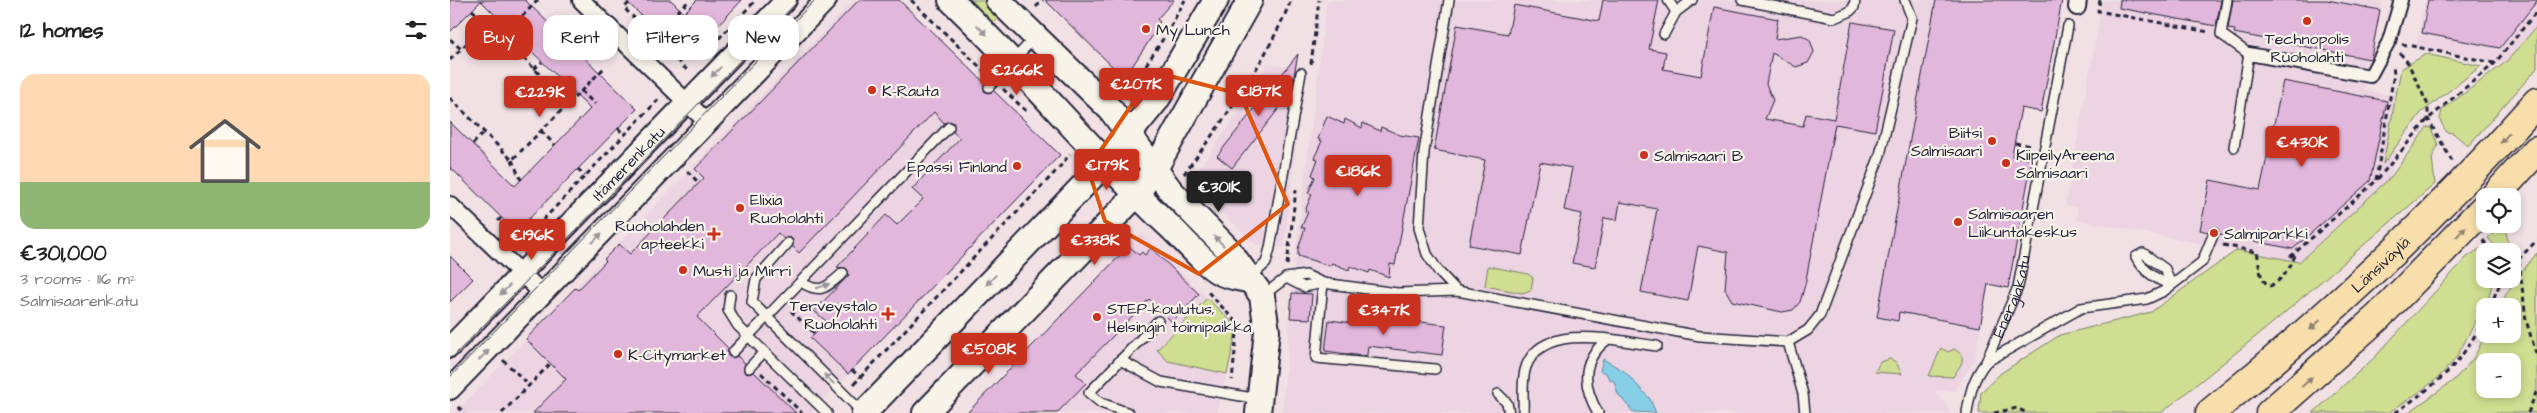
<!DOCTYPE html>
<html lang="en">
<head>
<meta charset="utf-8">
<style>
	:root { --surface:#fff; --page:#f2f2f2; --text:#222; --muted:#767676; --line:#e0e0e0; --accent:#c8321e }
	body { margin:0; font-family:"Architects Daughter",sans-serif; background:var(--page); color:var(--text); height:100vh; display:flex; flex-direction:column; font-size:19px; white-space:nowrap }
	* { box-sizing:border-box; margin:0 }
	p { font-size:16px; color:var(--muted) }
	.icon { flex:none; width:28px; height:28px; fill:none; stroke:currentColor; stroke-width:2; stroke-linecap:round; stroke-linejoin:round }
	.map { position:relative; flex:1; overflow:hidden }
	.side { display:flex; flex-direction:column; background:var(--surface); width:450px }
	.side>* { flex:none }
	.guide { position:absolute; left:15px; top:15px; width:475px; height:45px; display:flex; gap:10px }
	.fabs { position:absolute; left:2026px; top:188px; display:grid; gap:10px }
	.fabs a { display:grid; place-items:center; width:45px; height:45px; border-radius:10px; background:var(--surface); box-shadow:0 2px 8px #0003; font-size:25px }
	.price { position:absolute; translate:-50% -42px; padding:0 11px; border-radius:5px; background:var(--accent); color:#fff; font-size:16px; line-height:32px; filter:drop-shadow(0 1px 2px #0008) }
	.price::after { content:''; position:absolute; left:50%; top:30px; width:15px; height:11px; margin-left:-8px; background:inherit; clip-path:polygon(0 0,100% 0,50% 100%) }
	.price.selected { background:#222; color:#fff }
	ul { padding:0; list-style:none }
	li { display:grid; align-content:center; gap:10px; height:265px; padding:0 20px }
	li+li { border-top:1px solid var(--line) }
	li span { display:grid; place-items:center; height:155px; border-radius:15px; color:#555 }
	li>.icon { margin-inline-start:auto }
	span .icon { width:90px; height:90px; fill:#fffc; stroke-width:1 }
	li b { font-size:21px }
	h2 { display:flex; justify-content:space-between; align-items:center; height:60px; padding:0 20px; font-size:21px }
	.chip { padding:0 18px; border-radius:15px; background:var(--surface); box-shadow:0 2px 8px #0003; font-size:18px; line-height:45px }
	.chip.selected { background:var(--accent); color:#fff }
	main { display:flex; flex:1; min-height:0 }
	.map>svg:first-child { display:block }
	.built { fill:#ecd4e2 }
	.green { fill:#cfde91; stroke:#788066; fill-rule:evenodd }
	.water { fill:#86cfe7; stroke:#5e8aa2 }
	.building { fill:#e2b7dc; stroke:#22223b }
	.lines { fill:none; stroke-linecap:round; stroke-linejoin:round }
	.service-casing { stroke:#22223b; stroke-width:12 }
	.pedestrian-casing { stroke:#22223b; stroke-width:16 }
	.minor-casing { stroke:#22223b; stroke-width:20 }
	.tertiary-casing { stroke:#22223b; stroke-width:24 }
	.secondary-casing { stroke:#22223b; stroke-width:28 }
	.motorway-casing { stroke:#22223b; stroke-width:31 }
	.path { stroke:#22223b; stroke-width:3; stroke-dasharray:5 4; stroke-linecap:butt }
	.service { stroke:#f7f3e8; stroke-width:9 }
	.pedestrian { stroke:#f7f3e8; stroke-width:12 }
	.minor { stroke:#f7f3e8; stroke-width:16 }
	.tertiary { stroke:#f7f3e8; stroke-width:20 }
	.secondary { stroke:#f7f3e8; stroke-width:24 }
	.motorway { stroke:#f8deab; stroke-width:28 }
	.tram { stroke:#22223b; stroke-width:1 }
	.oneway { fill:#97959a }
	.oneway2 { fill:#8d8073 }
	.marked { fill:none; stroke:#de560e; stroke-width:4; stroke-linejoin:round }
	.poi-dot { fill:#c8321e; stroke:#f7f3e8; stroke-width:2 }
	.labels { text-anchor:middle; stroke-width:4.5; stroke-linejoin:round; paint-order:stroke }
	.poi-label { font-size:16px; fill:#22223b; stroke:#f7f3e8; text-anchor:start }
	.street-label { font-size:16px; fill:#22223b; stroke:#f7f3e8 }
</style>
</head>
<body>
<main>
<section class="side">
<h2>12 homes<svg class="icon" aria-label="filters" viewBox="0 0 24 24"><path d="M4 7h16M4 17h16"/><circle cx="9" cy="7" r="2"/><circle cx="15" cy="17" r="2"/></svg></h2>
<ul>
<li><span style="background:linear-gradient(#ffd9b3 70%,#8fb573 0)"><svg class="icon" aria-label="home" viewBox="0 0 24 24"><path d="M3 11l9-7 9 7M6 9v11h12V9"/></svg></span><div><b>€301,000</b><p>3 rooms · 116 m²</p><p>Salmisaarenkatu</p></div></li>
</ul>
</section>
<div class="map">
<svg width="2087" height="413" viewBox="0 0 2087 413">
	<rect width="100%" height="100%" fill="#f1e1e4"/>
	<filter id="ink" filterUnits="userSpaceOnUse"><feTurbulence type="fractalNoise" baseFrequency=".02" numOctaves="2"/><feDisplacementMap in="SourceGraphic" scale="10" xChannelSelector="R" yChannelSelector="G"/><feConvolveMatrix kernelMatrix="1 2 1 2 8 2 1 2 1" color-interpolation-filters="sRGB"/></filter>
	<g filter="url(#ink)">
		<g class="built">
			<polygon points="404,0 449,0 610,155 361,413 5,413"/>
			<polygon points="877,0 1593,0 1524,360 1505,391 1484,391 1497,406 1499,413 832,413 845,259"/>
			<polygon points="1653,0 1915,0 1932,3 1915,90 1956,98 1941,177 1849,262 1627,220 1628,208 1615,205"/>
			<polygon points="1975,0 2087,0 2087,25 2053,64 1966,48"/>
			<polygon points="817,64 855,69 834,247 806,245 740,181 781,124"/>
			<polygon points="691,233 787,327 767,413 517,413"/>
		</g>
		<g class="green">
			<polygon points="516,0 532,0 548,18 542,24"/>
			<polygon points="2087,26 2087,68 2083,73 2018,146 2003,133 1996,132 1990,120 1992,110 2056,62"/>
			<polygon points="1976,54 2031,66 1971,113 1933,164 1951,69"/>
			<polygon points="1977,127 1981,128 1988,145 1982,158 1985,184 1819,326 1711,413 1529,413 1531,392 1551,373 1610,335 1701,312 1787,250 1849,262 1941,177"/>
			<path d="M 2052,224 C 2059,235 2056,241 2061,251 L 2050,251 L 2038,238 Z"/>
			<polygon points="2031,248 2035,253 2035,279 2043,279 2039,297 2006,358 1989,377 1968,393 1938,413 1863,413 1924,358 2017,257"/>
			<path d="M 2087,253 L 2087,413 L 1958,413 L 2004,380 L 2023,359 L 2036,334 L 2062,334 L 2062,306 L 2049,306 L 2065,280 ZM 2035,361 L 2062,361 L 2062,389 L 2035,389 Z"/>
			<polygon points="1038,266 1078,274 1083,278 1081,290 1072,293 1035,286"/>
			<polygon points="757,298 787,327 777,374 718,361 707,350"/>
			<path d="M 1491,348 L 1498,352 L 1504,349 C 1520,358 1509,366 1503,377 L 1479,376 Z"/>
			<polygon points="1440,359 1446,362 1452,374 1425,372 1430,362"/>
		</g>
		<polygon class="water" points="1153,359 1174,371 1200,399 1206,413 1183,412 1168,394 1164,381 1159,379 1156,373 1150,371"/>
		<g class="building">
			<polygon points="0,0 75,0 187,109 66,232 0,167 0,122 65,186 140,109 31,1 0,32"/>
			<polygon points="175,0 221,0 234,13 247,0 292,0 237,59"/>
			<polygon points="409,0 449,0 535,83 534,91 538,93 544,91 610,155 398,374 360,338 376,321 364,311 399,275 397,269 387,267 436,215 447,225 473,199 462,189 510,138 503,132 504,123 500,121 494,123 484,112 349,253 343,247 342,239 339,237 334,239 328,233 247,317 278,348 278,356 282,358 287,356 295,363 294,372 298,374 304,372 346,413 83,413 116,379 76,339 125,288 128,290 156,261 154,259 169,244 180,254 254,178 245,169"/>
			<polygon points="595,0 724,0 707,19 710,22 705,27 707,29 683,65 672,76"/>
			<polygon points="1153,0 1209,0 1199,49 1216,52 1213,69 1251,76 1264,7 1328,19 1325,39 1352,35 1360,40 1364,52 1358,63 1346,67 1322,53 1316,84 1323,100 1315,119 1353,126 1356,114 1384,119 1402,22 1444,29 1425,131 1385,124 1355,285 1350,302 1343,310 1332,312 1282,301 1275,289 1278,252 1248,246 1238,301 1191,292 1207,209 1170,202 1167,220 1154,218 1145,267 1122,263 1132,214 1114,210 1122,168 1090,162 1072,255 1019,245 1035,160 984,150 1007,25 1058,34 1064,5 1149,21"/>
			<polygon points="1486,0 1612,0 1591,112 1571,108 1566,134 1562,156 1582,160 1558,288 1538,284 1530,327 1449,312 1448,321 1427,317"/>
			<polygon points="1670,0 1771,0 1766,26 1669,8"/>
			<polygon points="1783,0 1877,0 1930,10 1921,57 1920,59 1784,33 1785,30 1778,29"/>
			<polygon points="1978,0 2087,0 2087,1 2050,48 1972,33"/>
			<polygon points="848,54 840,97 838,97 782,168 767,156"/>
			<polygon points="1833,81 1937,101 1920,181 1843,249 1770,234 1766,227 1761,228 1758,232 1750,230 1760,180 1810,190"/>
			<polygon points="877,116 894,124 895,119 912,128 913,123 930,131 931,127 950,135 969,138 945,265 940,264 939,277 920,270 919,273 900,266 899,270 882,263 880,266 848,256 848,249 855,228 851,228 858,212 855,211 862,194 858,193 865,177 862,175 868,159 864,158 872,141 868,139"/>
			<polygon points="679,246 689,255 692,252 695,255 701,248 749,294 722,322 699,299 626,374 636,383 607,413 517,413"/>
			<polygon points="0,256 23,279 0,302"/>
			<polygon points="842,293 862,294 860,319 840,318"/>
			<polygon points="904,314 996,325 992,355 918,346 917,355 912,356 875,351 879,320 903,323"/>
		</g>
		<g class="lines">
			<g class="service-casing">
				<g id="service">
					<polyline points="999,0 974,152 969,228 977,254 989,272 1007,291"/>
					<polyline points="1218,0 1226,12"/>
					<polyline points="1292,0 1384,18 1399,12 1404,7 1405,0"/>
					<polyline points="1777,0 1771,34 1799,54 1784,147"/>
					<polyline points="1214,34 1226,12 1242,0"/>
					<polyline points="539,87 585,37"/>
					<polyline points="338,243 306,279 302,302 413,413"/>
					<path d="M 1693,253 L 1715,269 L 1721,285 C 1707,280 1694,272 1686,257 Z"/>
					<polyline points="800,278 816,263 820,248 851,73"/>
					<polyline points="836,278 856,275 873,283 866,358 985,369"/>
					<path d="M 351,282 C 371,295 377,287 393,273"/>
					<polyline points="280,295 278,310 288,326 377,413"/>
					<polyline points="812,296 836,278 854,287 873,283 947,293 1007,291 1250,336 1338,342 1358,330 1370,315 1430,155 1462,18 1455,0"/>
					<polyline points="1338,342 1353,394 1355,413"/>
					<polyline points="283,352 499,127"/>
					<polyline points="670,360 711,382 808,399"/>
					<polyline points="1536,362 1631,308 1697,299 1714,291 1752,262 1764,233"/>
					<polyline points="299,368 314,352"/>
					<polyline points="1048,394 1057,403 1059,413"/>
					<polyline points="679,413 651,403 639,393 708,321"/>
					<path d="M 1073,413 C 1074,399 1071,380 1076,367 C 1093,320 1171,342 1207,346"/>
					<path d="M 1148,413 C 1132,385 1131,360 1157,340"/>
					<path id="s1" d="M 1517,413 C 1520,393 1523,378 1536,362 L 1568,287 L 1618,26"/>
				</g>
			</g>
			<g class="pedestrian-casing">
				<polyline id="pedestrian" points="1799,54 1920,76 1939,41 1951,0"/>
			</g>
			<g class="minor-casing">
				<g id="minor">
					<polyline points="131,0 257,122"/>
					<polyline points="1627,7 1628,0"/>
					<polyline points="0,205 93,294"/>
				</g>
			</g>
			<g class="tertiary-casing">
				<g id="tertiary">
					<path id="s2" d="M 0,347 L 336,0"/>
					<polyline points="0,389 376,0"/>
				</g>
			</g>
			<g class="secondary-casing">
				<g id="secondary">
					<path d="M 501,0 C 576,71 641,152 716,223 C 729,234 756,266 769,272 C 777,277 789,278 798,280"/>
					<polyline points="548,0 661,110 721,191 778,249 812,296 817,331 808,413"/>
					<polyline points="414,413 657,161 706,101 766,0"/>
					<polyline points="475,413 686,195 706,167 800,0"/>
				</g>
			</g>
			<g class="motorway-casing">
				<g id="motorway">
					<polyline points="2045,196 2087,150"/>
					<path id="s3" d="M 1760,413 C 1878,318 1987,215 2087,102"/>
					<polyline points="1820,413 1928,317 2035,207"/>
				</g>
			</g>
			<g class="path">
				<polyline points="88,0 52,37 119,103 156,66"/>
				<polyline points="461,0 536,73"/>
				<polyline points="1650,0 1648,11 1759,32"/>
				<polyline points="179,3 174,8 238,71"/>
				<polyline points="586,7 593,0"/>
				<polyline points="22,10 52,37"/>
				<polyline points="227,12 240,0"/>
				<polyline points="0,39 11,49 37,23"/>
				<polyline points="1952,44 2044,63"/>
				<polyline points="244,51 251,57"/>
				<polyline points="1950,53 1958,63 1978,105 1978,119 2002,161"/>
				<polyline points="250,58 306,0"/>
				<polyline points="0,60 11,49"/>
				<polyline points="861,64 869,0"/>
				<polyline points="84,69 92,62"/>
				<polyline points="553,89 575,110 578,110"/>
				<polyline points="131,91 145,104"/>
				<polyline points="676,95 715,36 735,0"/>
				<polyline points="0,98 62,160 119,103"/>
				<polyline points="168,128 174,135"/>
				<polyline points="91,131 105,145"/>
				<polyline points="1565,143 1582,146"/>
				<polyline points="23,144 34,132"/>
				<polyline points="62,160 71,180"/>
				<polyline points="0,169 1,168"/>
				<polyline points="128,169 135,176"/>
				<polyline points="237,171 249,183"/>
				<path d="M 734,174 C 774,119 815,64 841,0"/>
				<polyline points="1926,180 1944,74 1943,66"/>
				<polyline points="48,221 51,218"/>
				<polyline points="2033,240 2041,251"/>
				<path d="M 1773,245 L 1807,252 C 1810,264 1808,280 1820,286 C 1833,280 1842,266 1846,252"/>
				<polyline points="68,246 209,99"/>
				<polyline points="1840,257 1926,181 1978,119 2045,63 2087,11"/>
				<polyline points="2069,261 2076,320 2087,357"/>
				<polyline points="837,265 846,190"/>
				<polyline points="2062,266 2087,240"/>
				<polyline points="758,292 788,324 782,380"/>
				<polyline points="2040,306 2052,279"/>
				<polyline points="341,311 364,333"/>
				<polyline points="53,360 79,385"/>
				<polyline points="402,370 410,377"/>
				<polyline points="311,373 352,413"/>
				<polyline points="404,384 608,169 620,154"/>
				<polyline points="8,407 15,413"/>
				<polyline points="52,413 101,363"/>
				<polyline points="1544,413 1567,408 1577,413"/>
				<path d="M 1945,413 C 1989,382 2011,366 2035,316"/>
				<polyline points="2078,413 2087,390"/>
			</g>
			<use href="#service" class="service"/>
			<use href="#pedestrian" class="pedestrian"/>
			<use href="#minor" class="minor"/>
			<use href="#tertiary" class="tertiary"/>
			<use href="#secondary" class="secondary"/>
			<use href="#motorway" class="motorway"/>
			<g class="tram">
				<polyline points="0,360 349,0"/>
				<polyline points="0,377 365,0"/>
			</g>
		</g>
		<defs><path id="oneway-solid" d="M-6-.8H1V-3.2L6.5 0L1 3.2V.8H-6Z" transform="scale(1.25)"/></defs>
		<g class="oneway">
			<use href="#oneway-solid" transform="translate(532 30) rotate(44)"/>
			<use href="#oneway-solid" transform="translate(266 72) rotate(134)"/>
			<use href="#oneway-solid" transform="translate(147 238) rotate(-46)"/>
			<use href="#oneway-solid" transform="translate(769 241) rotate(-135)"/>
			<use href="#oneway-solid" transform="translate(541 280) rotate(134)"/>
			<use href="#oneway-solid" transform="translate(373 286) rotate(-19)"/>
			<use href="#oneway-solid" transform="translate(55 290) rotate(134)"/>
			<use href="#oneway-solid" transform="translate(34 355) rotate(-45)"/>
			<use href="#oneway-solid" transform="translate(379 379) rotate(-136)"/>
		</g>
		<g class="oneway2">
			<use href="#oneway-solid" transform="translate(2055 138) rotate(132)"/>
			<use href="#oneway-solid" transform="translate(2011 232) rotate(-47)"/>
			<use href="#oneway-solid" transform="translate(1865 325) rotate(138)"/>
			<use href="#oneway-solid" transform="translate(1857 382) rotate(-41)"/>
		</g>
	</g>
	<path class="marked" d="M 704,72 L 790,94 L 838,204 L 749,274 L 655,221 L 638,169 Z"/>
	<g class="poi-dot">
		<circle cx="1857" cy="21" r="5"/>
		<circle cx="696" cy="29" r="5"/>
		<circle cx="422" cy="90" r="5"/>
		<circle cx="1542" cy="141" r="5"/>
		<circle cx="1194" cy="155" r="5"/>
		<circle cx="1556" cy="163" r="5"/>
		<circle cx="567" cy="166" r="5"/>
		<circle cx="290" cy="208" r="5"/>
		<circle cx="1508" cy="222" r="5"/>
		<circle cx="1764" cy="233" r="5"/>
		<path d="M261.5 226.5h5v5h5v5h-5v5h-5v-5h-5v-5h5z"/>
		<circle cx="233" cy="270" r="5"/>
		<path d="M435.5 306.5h5v5h5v5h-5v5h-5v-5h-5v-5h5z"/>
		<circle cx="647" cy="317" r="5"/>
		<circle cx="168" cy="354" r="5"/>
	</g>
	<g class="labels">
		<g class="poi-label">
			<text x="706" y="35">My Lunch</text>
			<text x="1857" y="44" text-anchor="middle">Technopolis<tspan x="1857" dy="18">Ruoholahti</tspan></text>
			<text x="432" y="96">K-Rauta</text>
			<text x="1532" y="138" text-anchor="end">Biitsi<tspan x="1532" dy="18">Salmisaari</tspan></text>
			<text x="1566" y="160">KiipeilyAreena<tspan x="1566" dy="18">Salmisaari</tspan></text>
			<text x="1204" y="161">Salmisaari B</text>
			<text x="557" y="172" text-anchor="end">Epassi Finland</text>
			<text x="300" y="205">Elixia<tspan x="300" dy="18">Ruoholahti</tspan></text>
			<text x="1518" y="219">Salmisaaren<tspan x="1518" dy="18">Liikuntakeskus</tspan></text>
			<text x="254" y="231" text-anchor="end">Ruoholahden<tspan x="254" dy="18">apteekki</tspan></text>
			<text x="1774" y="239">Salmiparkki</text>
			<text x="243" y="276">Musti ja Mirri</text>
			<text x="427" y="311" text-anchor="end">Terveystalo<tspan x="427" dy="18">Ruoholahti</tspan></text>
			<text x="657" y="314">STEP-koulutus,<tspan x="657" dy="18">Helsingin toimipaikka</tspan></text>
			<text x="178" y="360">K-Citymarket</text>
		</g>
		<g class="street-label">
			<text dy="6" stroke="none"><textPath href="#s2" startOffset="256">Itämerenkatu</textPath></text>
			<text dy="6" stroke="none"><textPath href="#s3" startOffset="226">Länsiväylä</textPath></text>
			<text dy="6" stroke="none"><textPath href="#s1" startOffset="126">Energiakatu</textPath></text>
		</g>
	</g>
</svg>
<div class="fabs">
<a><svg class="icon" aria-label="locate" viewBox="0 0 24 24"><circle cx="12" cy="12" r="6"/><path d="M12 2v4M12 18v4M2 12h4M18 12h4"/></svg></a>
<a><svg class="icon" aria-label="layers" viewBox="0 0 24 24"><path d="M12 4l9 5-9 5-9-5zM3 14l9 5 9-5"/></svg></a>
<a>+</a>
<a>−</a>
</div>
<b class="price" style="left:567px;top:96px">€266K</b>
<b class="price" style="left:686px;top:110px">€207K</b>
<b class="price" style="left:809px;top:117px">€187K</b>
<b class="price" style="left:90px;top:118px">€229K</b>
<b class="price" style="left:1852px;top:168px">€430K</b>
<b class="price" style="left:657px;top:191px">€179K</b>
<b class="price" style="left:908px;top:197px">€186K</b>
<b class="price selected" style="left:769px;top:213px">€301K</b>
<b class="price" style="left:82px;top:261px">€196K</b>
<b class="price" style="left:645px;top:266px">€338K</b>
<b class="price" style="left:934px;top:336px">€347K</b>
<b class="price" style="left:539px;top:375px">€508K</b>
<div class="guide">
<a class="chip selected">Buy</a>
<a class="chip">Rent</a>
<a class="chip">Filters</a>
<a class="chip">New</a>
</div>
</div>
</main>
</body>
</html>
